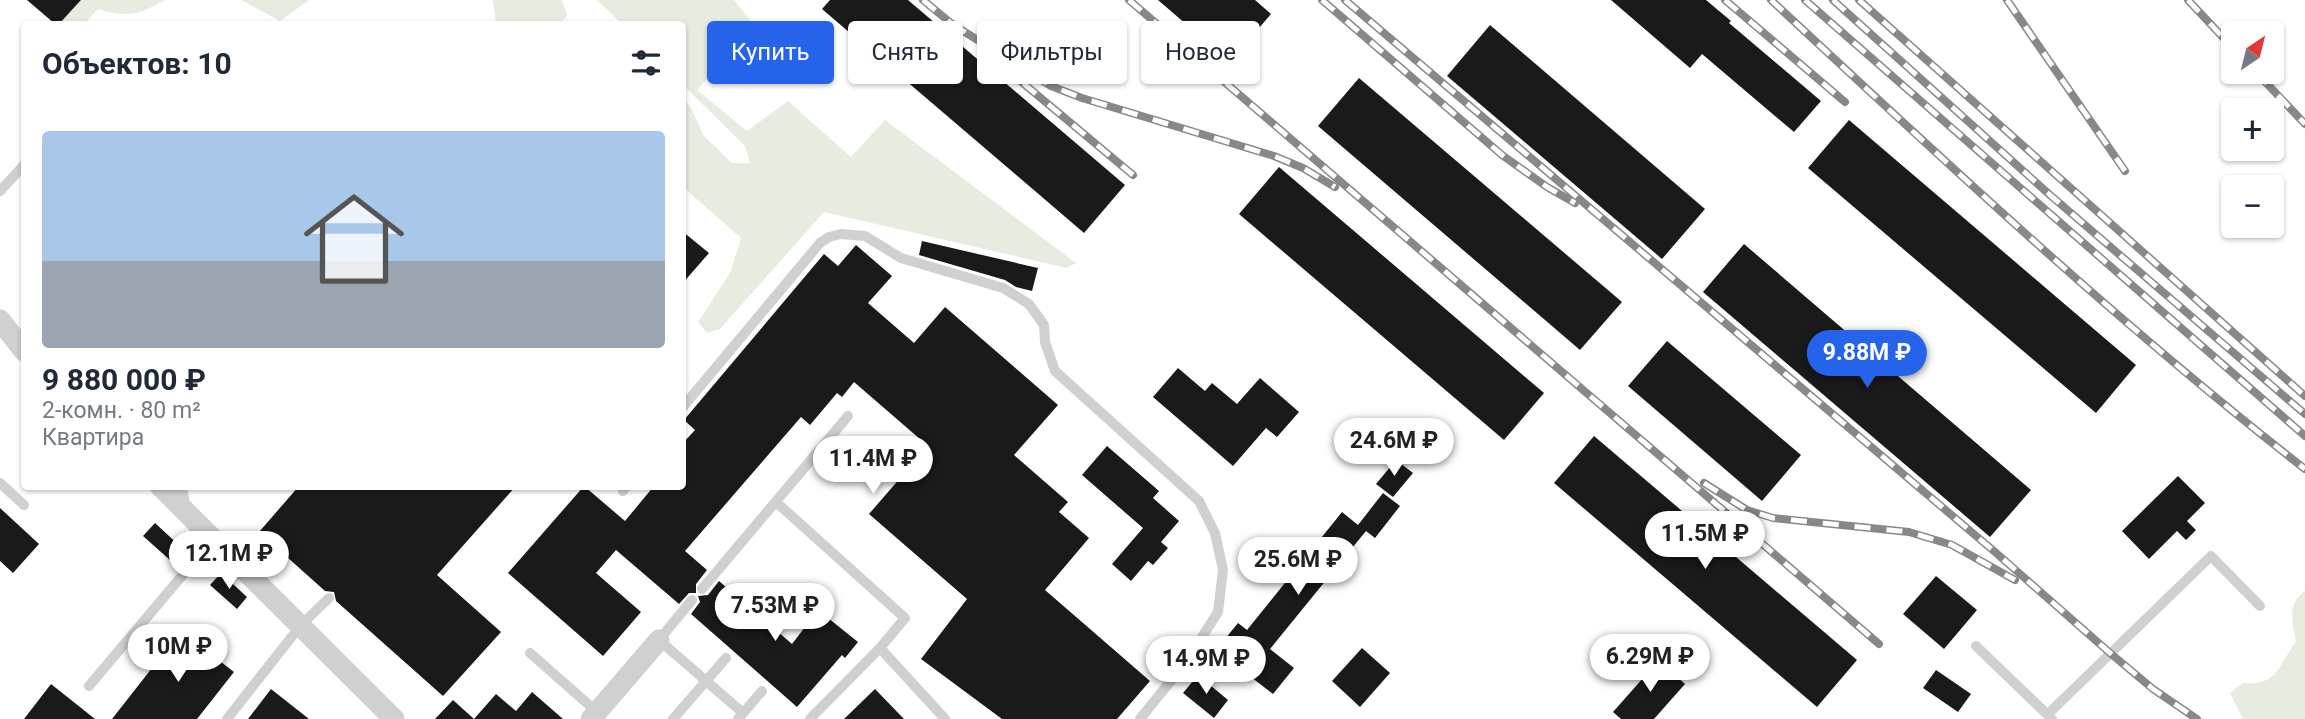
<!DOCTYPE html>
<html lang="ru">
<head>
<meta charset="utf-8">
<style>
	:root { --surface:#fff; --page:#f6f6f7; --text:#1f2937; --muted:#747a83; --accent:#2563eb }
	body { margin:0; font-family:Roboto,sans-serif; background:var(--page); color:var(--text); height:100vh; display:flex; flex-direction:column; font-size:26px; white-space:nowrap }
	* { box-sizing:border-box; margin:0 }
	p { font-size:23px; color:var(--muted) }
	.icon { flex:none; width:38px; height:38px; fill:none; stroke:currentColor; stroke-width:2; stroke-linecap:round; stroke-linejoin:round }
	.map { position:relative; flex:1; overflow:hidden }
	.sheet { position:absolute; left:21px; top:21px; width:665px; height:469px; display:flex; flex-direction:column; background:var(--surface); border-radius:7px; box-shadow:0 2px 5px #0004 }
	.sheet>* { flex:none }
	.top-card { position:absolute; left:707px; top:21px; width:665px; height:63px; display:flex; gap:14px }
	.needle { width:46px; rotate:35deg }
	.fabs { position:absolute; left:2221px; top:21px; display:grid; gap:14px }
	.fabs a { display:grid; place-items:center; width:63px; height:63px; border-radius:7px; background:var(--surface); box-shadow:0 2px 5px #0004; font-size:35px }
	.price { position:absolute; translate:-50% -60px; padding:0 16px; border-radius:24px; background:#fff; color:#222; font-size:23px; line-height:46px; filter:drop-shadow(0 2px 4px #0008) }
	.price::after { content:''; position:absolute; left:50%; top:42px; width:21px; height:16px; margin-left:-10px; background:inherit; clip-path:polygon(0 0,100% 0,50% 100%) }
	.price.current { background:var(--accent); color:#fff }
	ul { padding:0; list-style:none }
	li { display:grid; align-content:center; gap:14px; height:371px; padding:0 21px }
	li span { display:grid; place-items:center; height:217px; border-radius:7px; color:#555 }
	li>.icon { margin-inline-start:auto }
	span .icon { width:126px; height:126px; fill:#fffc; stroke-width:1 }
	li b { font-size:30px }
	h2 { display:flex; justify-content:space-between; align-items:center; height:84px; padding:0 21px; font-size:30px }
	.pill { padding:0 24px; border-radius:7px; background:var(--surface); box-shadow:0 2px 5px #0004; font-size:24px; line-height:63px }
	.pill.current { background:var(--accent); color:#fff }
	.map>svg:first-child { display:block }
	.green { fill:#e6ecdf }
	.building { fill:#1a1a1a }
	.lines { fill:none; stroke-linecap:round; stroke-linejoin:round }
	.service { stroke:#d0d0d0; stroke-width:10 }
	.minor { stroke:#d0d0d0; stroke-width:21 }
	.rail-casing { stroke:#888; stroke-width:8 }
	.rail { stroke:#fff; stroke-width:5; stroke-dasharray:16; stroke-linecap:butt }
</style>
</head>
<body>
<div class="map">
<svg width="2305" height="719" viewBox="0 0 2305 719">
	<rect width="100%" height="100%" fill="#fff"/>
	<g class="green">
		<path d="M 81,0 L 165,0 C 138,15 128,18 98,9 L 84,24 L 59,24 Z"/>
		<polygon points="241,0 309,0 280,21"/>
		<polygon points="493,0 562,0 567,15 561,24 496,24"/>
		<polygon points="597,0 734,0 750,20 748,34 697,90 747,131 788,101 851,157 885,120 1076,263 1067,268 824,212 720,329 707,333 698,322 730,273 741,238 683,187 683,99 690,106 704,136 732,163 750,163 745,146 683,85 682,24 622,24"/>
		<path d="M 2305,591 L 2305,719 L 2243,719 L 2230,693 L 2243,683 C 2277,686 2278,666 2296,642 C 2293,623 2286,604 2305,591 Z"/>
	</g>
	<g class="building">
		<polygon points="27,0 81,0 59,24 55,24"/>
		<polygon points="830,0 908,0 1125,185 1084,233 822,9"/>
		<polygon points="1158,0 1255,0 1271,14 1230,62"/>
		<polygon points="1611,0 1706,0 1731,21 1729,23 1821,101 1794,132 1702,54 1690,68"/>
		<polygon points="1490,25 1705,209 1662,259 1447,76"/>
		<polygon points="1359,78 1622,302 1580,350 1318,126"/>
		<polygon points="1849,120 2136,365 2096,413 1808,168"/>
		<polygon points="1279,167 1544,393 1504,440 1239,214"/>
		<polygon points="682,231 709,253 682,284"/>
		<polygon points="922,241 1038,268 1032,291 1016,287 1005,280 919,255"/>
		<polygon points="1744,244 2031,490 1990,537 1703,292"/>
		<polygon points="856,245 892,276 868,303 914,343 945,307 1058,405 1014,455 1068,502 1059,512 1089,538 1045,590 1150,681 1117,719 1002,719 921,659 967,599 869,514 928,446 854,382 842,397 837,393 810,425 801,417 685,551 707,570 696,584 696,593 689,593 679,604 616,550 596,573 641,612 603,656 508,573 584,486 625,521 654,486 682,486 682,444 695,430 684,420 824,254 838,266"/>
		<polygon points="1667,341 1801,455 1762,501 1628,386"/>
		<polygon points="1178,368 1205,391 1212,383 1237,404 1260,378 1299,412 1277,437 1266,428 1233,466 1153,397"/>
		<polygon points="1594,436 1857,660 1817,707 1554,483"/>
		<polygon points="1107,446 1159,491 1153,498 1179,521 1161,542 1168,548 1153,565 1148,561 1131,581 1112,564 1143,528 1082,475"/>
		<polygon points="1396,460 1413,473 1393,497 1376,484"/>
		<polygon points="2178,476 2205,503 2187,521 2196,530 2186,540 2177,531 2149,559 2122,531"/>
		<polygon points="299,486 516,486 437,575 501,632 443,696 336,601 334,592 325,591 259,532"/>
		<polygon points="1383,493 1400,506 1375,538 1366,531 1270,649 1294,668 1273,694 1216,650 1238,623 1247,630 1342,512 1358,525"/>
		<polygon points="0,508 39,544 13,573 0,561"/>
		<polygon points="155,523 182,548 171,561 143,536"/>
		<polygon points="221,573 247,597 237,609 210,585"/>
		<polygon points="1936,576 1977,610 1944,649 1903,614"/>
		<polygon points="719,581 792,644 818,610 858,642 845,658 842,655 797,707 691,614 700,602 698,596 708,595"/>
		<polygon points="181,631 234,672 197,719 112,719"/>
		<polygon points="1362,648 1390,673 1360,707 1332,681"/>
		<polygon points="1659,660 1685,684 1654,719 1621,719 1613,712"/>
		<polygon points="1936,670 1971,694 1958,712 1923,688"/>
		<polygon points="1198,675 1228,700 1214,718 1183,693"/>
		<polygon points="51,684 95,719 24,719"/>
		<polygon points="271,689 309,719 248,719"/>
		<polygon points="875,689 904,719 844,719"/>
		<polygon points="532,692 563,719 474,719 496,694 516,711"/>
		<polygon points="453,700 474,719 435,719"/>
	</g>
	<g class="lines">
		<g class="service">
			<polyline points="0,191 24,165"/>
			<polyline points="682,408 820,243 829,237 841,234 865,236 901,258 1003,288 1029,304 1044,325 1045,342 1055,371 1199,501 1215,533 1223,570 1218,612 1186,662 1140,719"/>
			<polyline points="0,483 24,505"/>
			<polyline points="182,486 185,506"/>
			<polyline points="623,491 627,486"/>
			<polyline points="776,502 905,618 880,648 810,719"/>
			<polyline points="702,589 848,416"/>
			<polyline points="692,600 659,640 743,713"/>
			<polyline points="1976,646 2052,719"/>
			<polyline points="880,648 945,719"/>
			<polyline points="530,653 597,712"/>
			<polyline points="89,686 213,539"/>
			<polyline points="2048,714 2211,556 2260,606"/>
			<polyline points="227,719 301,625 329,598"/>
			<polyline points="673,719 726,658"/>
			<polyline points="738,719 762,691"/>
		</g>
		<g class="minor">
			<polyline points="0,320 24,351"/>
			<polyline points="160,486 394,719"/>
			<polyline points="591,719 659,640"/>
		</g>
		<g class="rail-casing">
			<g id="rail">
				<polyline points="923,0 958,29"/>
				<polyline points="1129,0 1879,644"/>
				<polyline points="1322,0 1502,155 1547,187 1575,203"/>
				<polyline points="1345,0 1995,552 2110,653 2153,689 2197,719"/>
				<polyline points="1725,0 1845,102"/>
				<path d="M 1771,0 C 1944,161 2118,323 2305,469"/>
				<polyline points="1805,0 2305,436"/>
				<polyline points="1833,0 2050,195 2305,414"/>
				<polyline points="1859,0 2305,396"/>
				<polyline points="2007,0 2125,171"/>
				<polyline points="2188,0 2233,48"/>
				<polyline points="952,24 1051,86 1082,98 1274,156 1303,168 1335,187"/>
				<polyline points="999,63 1133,175"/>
				<polyline points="2256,72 2305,124"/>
				<polyline points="1704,483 1747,510 1773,518 1909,532 1952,545 2015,580"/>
			</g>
		</g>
		<use href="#rail" class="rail"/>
	</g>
</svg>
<div class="fabs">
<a><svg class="needle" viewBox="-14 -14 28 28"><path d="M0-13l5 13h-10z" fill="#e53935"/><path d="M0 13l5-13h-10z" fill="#747a83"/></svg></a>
<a>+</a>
<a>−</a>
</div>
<b class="price current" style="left:1867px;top:390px">9.88M ₽</b>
<b class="price" style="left:1394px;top:478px">24.6M ₽</b>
<b class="price" style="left:873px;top:496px">11.4M ₽</b>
<b class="price" style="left:1705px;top:571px">11.5M ₽</b>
<b class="price" style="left:229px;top:591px">12.1M ₽</b>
<b class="price" style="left:1298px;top:597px">25.6M ₽</b>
<b class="price" style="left:775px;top:643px">7.53M ₽</b>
<b class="price" style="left:178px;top:684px">10M ₽</b>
<b class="price" style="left:1650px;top:694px">6.29M ₽</b>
<b class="price" style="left:1206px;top:696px">14.9M ₽</b>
<div class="top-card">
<a class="pill current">Купить</a>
<a class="pill">Снять</a>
<a class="pill">Фильтры</a>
<a class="pill">Новое</a>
</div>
<section class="sheet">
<h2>Объектов: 10<svg class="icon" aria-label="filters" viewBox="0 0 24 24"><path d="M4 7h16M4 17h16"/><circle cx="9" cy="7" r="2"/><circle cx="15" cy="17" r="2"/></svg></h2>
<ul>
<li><span style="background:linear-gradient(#a9c7e8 60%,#9aa5b1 0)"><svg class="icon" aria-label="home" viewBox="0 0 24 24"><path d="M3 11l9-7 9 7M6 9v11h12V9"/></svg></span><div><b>9 880 000 ₽</b><p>2-комн. · 80 m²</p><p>Квартира</p></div></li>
</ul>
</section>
</div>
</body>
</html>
